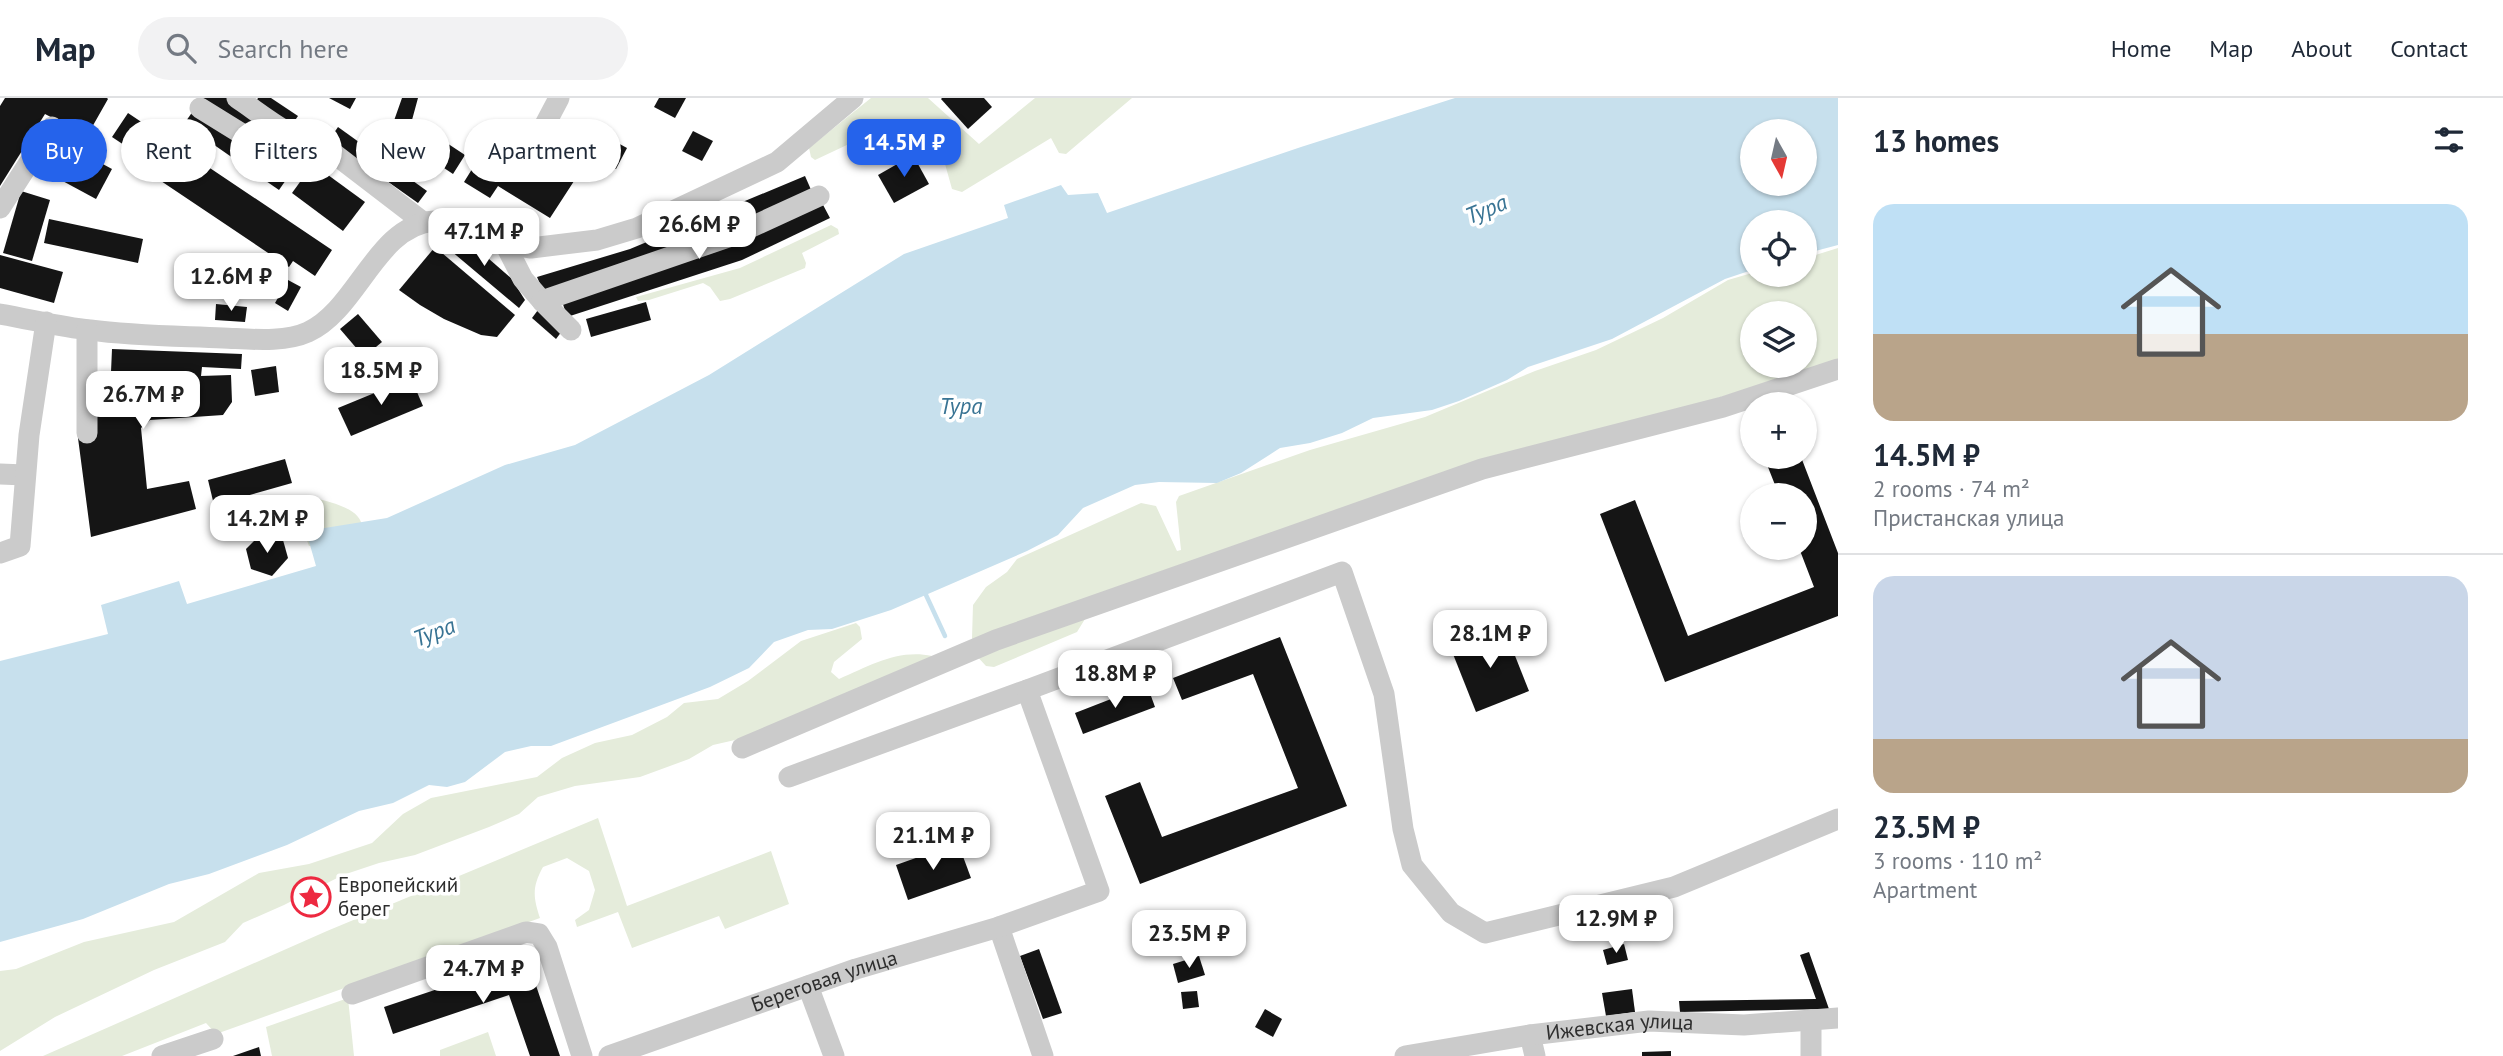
<!DOCTYPE html>
<html lang="en">
<head>
<meta charset="utf-8">
<style>
	:root { --surface:#fff; --page:#f2f2f3; --text:#1f2937; --muted:#747a83; --line:#e0e1e3; --accent:#2563eb }
	body { margin:0; font-family:"PT Sans",sans-serif; background:var(--page); color:var(--text); height:100vh; display:flex; flex-direction:column; font-size:26px; white-space:nowrap }
	* { box-sizing:border-box; margin:0 }
	p { font-size:23px; color:var(--muted) }
	.icon { flex:none; width:38px; height:38px; fill:none; stroke:currentColor; stroke-width:2; stroke-linecap:round; stroke-linejoin:round }
	.map { position:relative; flex:1; overflow:hidden }
	.drawer { display:flex; flex-direction:column; background:var(--surface); width:665px }
	.drawer>* { flex:none }
	.guide { position:absolute; left:21px; top:21px; width:665px; height:63px; display:flex; gap:14px }
	.needle { width:46px; rotate:172deg }
	.buttons { position:absolute; left:1740px; top:21px; display:grid; gap:14px }
	.buttons a { display:grid; place-items:center; width:77px; height:77px; border-radius:50%; background:var(--surface); box-shadow:0 2px 5px #0004; font-size:35px }
	.price { position:absolute; translate:-50% -60px; padding:0 16px; border-radius:14px; background:#fff; color:#222; font-size:23px; line-height:46px; filter:drop-shadow(0 2px 4px #0008) }
	.price::after { content:''; position:absolute; left:50%; top:42px; width:21px; height:16px; margin-left:-10px; background:inherit; clip-path:polygon(0 0,100% 0,50% 100%) }
	.price.selected { background:var(--accent); color:#fff }
	ul { padding:0; list-style:none }
	li { display:grid; align-content:center; gap:14px; height:371px; padding:0 35px }
	li+li { border-top:2px solid var(--line) }
	li span { display:grid; place-items:center; height:217px; border-radius:21px; color:#555 }
	li>.icon { margin-inline-start:auto }
	span .icon { width:126px; height:126px; fill:#fffc; stroke-width:1 }
	li b { font-size:30px }
	h2 { display:flex; justify-content:space-between; align-items:center; height:84px; padding:0 35px; font-size:30px }
	.pill { padding:0 24px; border-radius:32px; background:var(--surface); box-shadow:0 2px 5px #0004; font-size:24px; line-height:63px }
	.pill.selected { background:var(--accent); color:#fff }
	header { display:flex; align-items:center; gap:42px; box-sizing:border-box; height:98px; padding:0 35px; background:var(--surface); border-bottom:2px solid var(--line) }
	header strong { font-size:33px }
	nav { display:flex; gap:38px; margin-inline-start:auto; font-size:24px }
	.search { width:490px; height:63px; background:var(--page); display:flex; align-items:center; gap:18px; box-sizing:border-box; padding:0 24px; border-radius:38px; color:var(--muted); font-size:26px }
	main { display:flex; flex:1; min-height:0 }
	.map>svg:first-child { display:block }
	.green { fill:#e5ecdb; fill-rule:evenodd }
	.water { fill:#c7e0ed; fill-rule:evenodd }
	.lines { fill:none; stroke-linecap:round; stroke-linejoin:round }
	.stream { stroke:#c7e0ed; stroke-width:4.5 }
	.building { fill:#151515 }
	.minor { stroke:#cbcbcb; stroke-width:21 }
	.labels { text-anchor:middle; stroke-width:7; stroke-linejoin:round; paint-order:stroke }
	.poi-label { font-size:21px; fill:#2e2e2e; stroke:#fff; text-anchor:start }
	.street-label { font-size:21px; fill:#2e2e2e; stroke:#fff }
	.water-label { font-size:23px; font-style:italic; fill:#397494; stroke:#fff }
</style>
</head>
<body>
<header>
<strong>Map</strong>
<div class="search"><svg class="icon" aria-label="search" viewBox="0 0 24 24"><circle cx="10" cy="10" r="6"/><path d="M15 15l6 6"/></svg>Search here</div>
<nav><a>Home</a><a>Map</a><a>About</a><a>Contact</a></nav>
</header>
<main>
<div class="map">
<svg width="1838" height="958" viewBox="0 0 1838 958">
	<rect width="100%" height="100%" fill="#fff"/>
	<g class="green">
		<polygon points="871,0 928,0 979,46 1035,0 1132,0 1066,56 1059,55 1051,40 962,94 952,91 940,48 925,37 890,35 866,38 815,62 811,59 809,50"/>
		<polygon points="831,127 838,131 839,136 802,155 806,165 805,170 730,201 720,203 710,189 703,185 649,202 638,203 636,199 740,170"/>
		<path d="M 1838,150 L 1838,264 L 1607,333 L 1085,521 L 1077,534 L 994,569 L 986,568 L 974,555 L 972,540 L 973,507 L 986,489 L 1007,474 L 1017,461 L 1141,405 L 1156,408 L 1177,453 L 1181,452 L 1176,404 L 1179,398 L 1310,352 L 1425,319 L 1535,273 L 1596,252 L 1663,220 L 1728,182 L 1752,175 L 1752,177 L 1804,177 L 1806,160 ZM 1752,215 L 1804,215 L 1804,268 L 1752,268 Z"/>
		<path d="M 312,399 C 330,405 369,410 361,437 L 309,448 L 298,418 L 261,428 L 257,422 L 261,415 Z"/>
		<path d="M 856,525 L 860,529 L 862,541 L 834,564 L 831,574 L 839,581 C 870,568 897,551 932,558 L 931,563 L 757,637 L 713,647 L 689,661 L 640,679 L 575,688 L 538,699 L 519,716 L 489,729 L 415,757 L 379,765 L 343,777 L 284,807 L 243,825 L 225,844 L 154,872 L 55,919 L 0,953 L 0,873 L 16,871 L 84,844 L 174,824 L 259,775 L 309,766 L 372,745 L 403,716 L 431,700 L 537,679 L 562,660 L 595,645 L 632,637 L 667,619 L 684,605 L 718,601 L 748,583 L 801,543 Z"/>
		<path d="M 598,720 L 627,808 L 771,753 L 789,806 L 725,831 L 719,818 L 632,850 L 618,814 L 577,829 L 575,822 L 589,812 L 595,792 L 589,773 L 567,760 L 543,769 C 532,789 533,799 540,820 L 216,936 L 206,925 L 122,958 L 43,958 L 327,833 Z"/>
		<polygon points="348,900 354,958 272,958 266,929"/>
		<polygon points="488,934 496,958 440,958 440,952"/>
	</g>
	<path class="water" d="M 1455,0 L 1838,0 L 1838,147 L 1804,156 L 1804,124 L 1752,124 L 1752,172 L 1725,181 L 1612,241 L 1528,269 L 1507,282 L 1459,303 L 1432,312 L 1373,320 L 1342,335 L 1310,345 L 1280,350 L 1241,375 L 1217,385 L 1159,384 L 1135,387 L 1083,410 L 1058,437 L 1027,453 L 891,512 L 832,531 L 808,532 L 774,544 L 749,570 L 710,589 L 551,648 L 531,648 L 505,654 L 465,684 L 447,689 L 429,687 L 393,705 L 359,713 L 287,747 L 209,776 L 169,786 L 83,821 L 0,844 L 0,563 L 108,536 L 101,507 L 179,483 L 187,506 L 316,468 L 306,433 L 387,420 L 505,367 L 575,347 L 709,277 L 904,156 L 1008,120 L 1004,107 L 1061,87 L 1068,97 L 1098,95 L 1107,115 L 1301,49 ZM 1752,33 L 1804,33 L 1804,86 L 1752,86 Z"/>
	<g class="lines">
		<polyline class="stream" points="926,497 945,538"/>
	</g>
	<g class="building">
		<polygon points="5,0 107,0 108,1 87,38 45,16 0,88 0,8"/>
		<polygon points="202,0 229,0 301,47 293,60"/>
		<polygon points="258,0 271,0 298,18 291,28 255,5"/>
		<polygon points="329,0 356,0 350,11"/>
		<polygon points="402,0 418,0 412,22 465,57 453,76 390,34"/>
		<polygon points="659,0 686,0 675,20 654,9"/>
		<polygon points="942,0 984,0 992,9 968,31 941,1"/>
		<polygon points="193,13 288,79 279,92 184,26"/>
		<polygon points="128,15 332,152 315,178 293,163 289,169 155,79 160,71 112,39"/>
		<polygon points="338,29 427,93 418,105 329,42"/>
		<polygon points="497,31 576,80 550,120 498,88 490,100 464,84"/>
		<polygon points="693,33 713,43 702,63 682,53"/>
		<polygon points="605,38 627,50 616,71 594,59"/>
		<polygon points="62,44 112,71 96,101 46,74"/>
		<polygon points="913,57 929,86 894,105 878,77"/>
		<polygon points="313,66 365,104 343,133 292,95"/>
		<polygon points="805,78 812,94 638,167 544,195 537,179 630,151"/>
		<polygon points="21,93 50,102 32,163 3,155"/>
		<polygon points="822,105 830,120 742,162 567,219 562,203"/>
		<polygon points="49,121 143,141 138,165 44,145"/>
		<polygon points="443,134 481,154 511,180 525,202 519,210 438,142"/>
		<polygon points="435,149 515,217 497,239 481,237 444,221 420,207 399,192"/>
		<polygon points="0,157 63,174 54,205 0,190"/>
		<polygon points="288,182 301,189 288,213 275,205"/>
		<polygon points="646,204 651,222 591,239 586,221"/>
		<polygon points="216,206 247,209 245,224 215,222"/>
		<polygon points="538,212 562,233 556,241 532,220"/>
		<polygon points="358,216 382,244 364,259 340,231"/>
		<polygon points="112,251 242,256 241,271 202,269 201,278 231,277 232,304 223,317 150,322 141,330 147,391 189,383 196,411 91,439 78,340 91,285 103,285 103,275 111,274"/>
		<polygon points="276,268 279,294 255,298 251,272"/>
		<polygon points="411,280 423,308 351,338 338,310"/>
		<polygon points="1764,359 1801,359 1838,455 1838,518 1665,584 1600,416 1635,402 1688,538 1814,489 1799,450 1804,450 1804,397 1779,397"/>
		<polygon points="285,361 292,385 214,407 208,382"/>
		<polygon points="261,436 283,442 288,460 272,478 251,471 246,451"/>
		<polygon points="1504,530 1529,593 1476,614 1451,551"/>
		<polygon points="1280,539 1347,708 1140,786 1105,698 1140,684 1162,739 1298,690 1253,576 1182,602 1173,580"/>
		<polygon points="1147,587 1155,609 1083,636 1075,615"/>
		<polygon points="958,745 971,780 908,802 896,767"/>
		<polygon points="1624,846 1628,862 1607,867 1603,852"/>
		<polygon points="1039,851 1062,915 1043,921 1020,858"/>
		<polygon points="1809,854 1829,911 1680,914 1679,903 1816,901 1800,857"/>
		<polygon points="1199,858 1205,877 1178,885 1173,866"/>
		<polygon points="527,861 560,958 530,958 509,897 393,936 384,909"/>
		<polygon points="1632,891 1635,914 1606,918 1602,895"/>
		<polygon points="1197,893 1199,909 1183,911 1181,894"/>
		<polygon points="1265,911 1282,921 1273,939 1255,929"/>
		<polygon points="259,949 261,958 233,958"/>
		<polygon points="1671,953 1671,958 1642,958 1642,954"/>
	</g>
	<g class="lines">
		<g class="minor">
			<path d="M 237,0 C 260,15 293,44 320,45 L 423,124"/>
			<polyline points="200,10 292,67 297,65 311,45"/>
			<polyline points="539,38 559,0"/>
			<polyline points="0,110 52,29"/>
			<polyline points="505,146 523,181 542,203 734,137 819,98"/>
			<polyline points="542,203 571,232"/>
			<path d="M 0,216 C 30,221 60,229 90,232 C 134,238 179,238 223,240 C 250,241 284,245 308,234 C 358,211 376,128 434,123 L 505,146 L 531,150 L 597,142 L 637,130 L 777,64 L 853,0"/>
			<polyline points="87,335 87,232"/>
			<polyline points="0,376 25,377"/>
			<polyline points="0,455 20,448 29,337 46,224"/>
			<polyline points="742,650 996,542 1482,371 1723,309 1838,271"/>
			<polyline points="789,679 1027,592"/>
			<polyline points="999,829 1043,958"/>
			<polyline points="808,888 834,958"/>
			<polyline points="352,896 526,834 539,836 547,849 582,958"/>
			<polyline points="1530,937 1535,958"/>
			<polyline points="162,958 213,941"/>
			<path id="s1" d="M 609,958 L 856,871 L 999,829 L 1099,793 L 1027,592 L 1342,474 L 1384,596 L 1403,731 L 1412,767 L 1451,815 L 1485,835 L 1674,789 L 1838,721"/>
			<path id="s2" d="M 1405,958 L 1530,937 L 1649,923 L 1744,927 L 1838,920"/>
			<polyline points="1811,958 1811,922"/>
		</g>
	</g>
	<defs>
		<g id="sight-ring" transform="scale(2.0125)"><circle r="9.5" fill="#fff" stroke="#ed2940" stroke-width="1.5"/><path d="M0-6L1.8-2.2L6-1.7L2.9 1.2L3.7 5.4L0 3.3L-3.7 5.4L-2.9 1.2L-6-1.7L-1.8-2.2Z" fill="#ed2940"/></g>
	</defs>
	<g fill-rule="evenodd">
		<use href="#sight-ring" x="311" y="799"/>
	</g>
	<g class="labels">
		<g class="poi-label">
			<text x="338" y="794">Европейский<tspan x="338" dy="24">берег</tspan></text>
		</g>
		<g class="street-label">
			<text dy="7" stroke="none"><textPath href="#s1" startOffset="228">Береговая улица</textPath></text>
			<text dy="7" stroke="none"><textPath href="#s2" startOffset="217">Ижевская улица</textPath></text>
		</g>
		<g class="water-label">
			<text transform="translate(1486 111) rotate(-22)" y="8">Тура</text>
			<text x="961" y="316">Тура</text>
			<text transform="translate(434 534) rotate(-21)" y="8">Тура</text>
		</g>
	</g>
</svg>
<div class="buttons">
<a><svg class="needle" viewBox="-14 -14 28 28"><path d="M0-13l5 13h-10z" fill="#e53935"/><path d="M0 13l5-13h-10z" fill="#747a83"/></svg></a>
<a><svg class="icon" aria-label="locate" viewBox="0 0 24 24"><circle cx="12" cy="12" r="6"/><path d="M12 2v4M12 18v4M2 12h4M18 12h4"/></svg></a>
<a><svg class="icon" aria-label="layers" viewBox="0 0 24 24"><path d="M12 4l9 5-9 5-9-5zM3 14l9 5 9-5"/></svg></a>
<a>+</a>
<a>−</a>
</div>
<b class="price selected" style="left:904px;top:81px">14.5M ₽</b>
<b class="price" style="left:699px;top:163px">26.6M ₽</b>
<b class="price" style="left:484px;top:170px">47.1M ₽</b>
<b class="price" style="left:231px;top:215px">12.6M ₽</b>
<b class="price" style="left:381px;top:309px">18.5M ₽</b>
<b class="price" style="left:143px;top:333px">26.7M ₽</b>
<b class="price" style="left:267px;top:457px">14.2M ₽</b>
<b class="price" style="left:1490px;top:572px">28.1M ₽</b>
<b class="price" style="left:1115px;top:612px">18.8M ₽</b>
<b class="price" style="left:933px;top:774px">21.1M ₽</b>
<b class="price" style="left:1616px;top:857px">12.9M ₽</b>
<b class="price" style="left:1189px;top:872px">23.5M ₽</b>
<b class="price" style="left:483px;top:907px">24.7M ₽</b>
<div class="guide">
<a class="pill selected">Buy</a>
<a class="pill">Rent</a>
<a class="pill">Filters</a>
<a class="pill">New</a>
<a class="pill">Apartment</a>
</div>
</div>
<section class="drawer">
<h2>13 homes<svg class="icon" aria-label="filters" viewBox="0 0 24 24"><path d="M4 7h16M4 17h16"/><circle cx="9" cy="7" r="2"/><circle cx="15" cy="17" r="2"/></svg></h2>
<ul>
<li><span style="background:linear-gradient(#bfe0f5 60%,#b9a48a 0)"><svg class="icon" aria-label="home" viewBox="0 0 24 24"><path d="M3 11l9-7 9 7M6 9v11h12V9"/></svg></span><div><b>14.5M ₽</b><p>2 rooms · 74 m²</p><p>Пристанская улица</p></div></li>
<li><span style="background:linear-gradient(#c9d6e8 75%,#b9a48a 0)"><svg class="icon" aria-label="home" viewBox="0 0 24 24"><path d="M3 11l9-7 9 7M6 9v11h12V9"/></svg></span><div><b>23.5M ₽</b><p>3 rooms · 110 m²</p><p>Apartment</p></div></li>
</ul>
</section>
</main>
</body>
</html>
